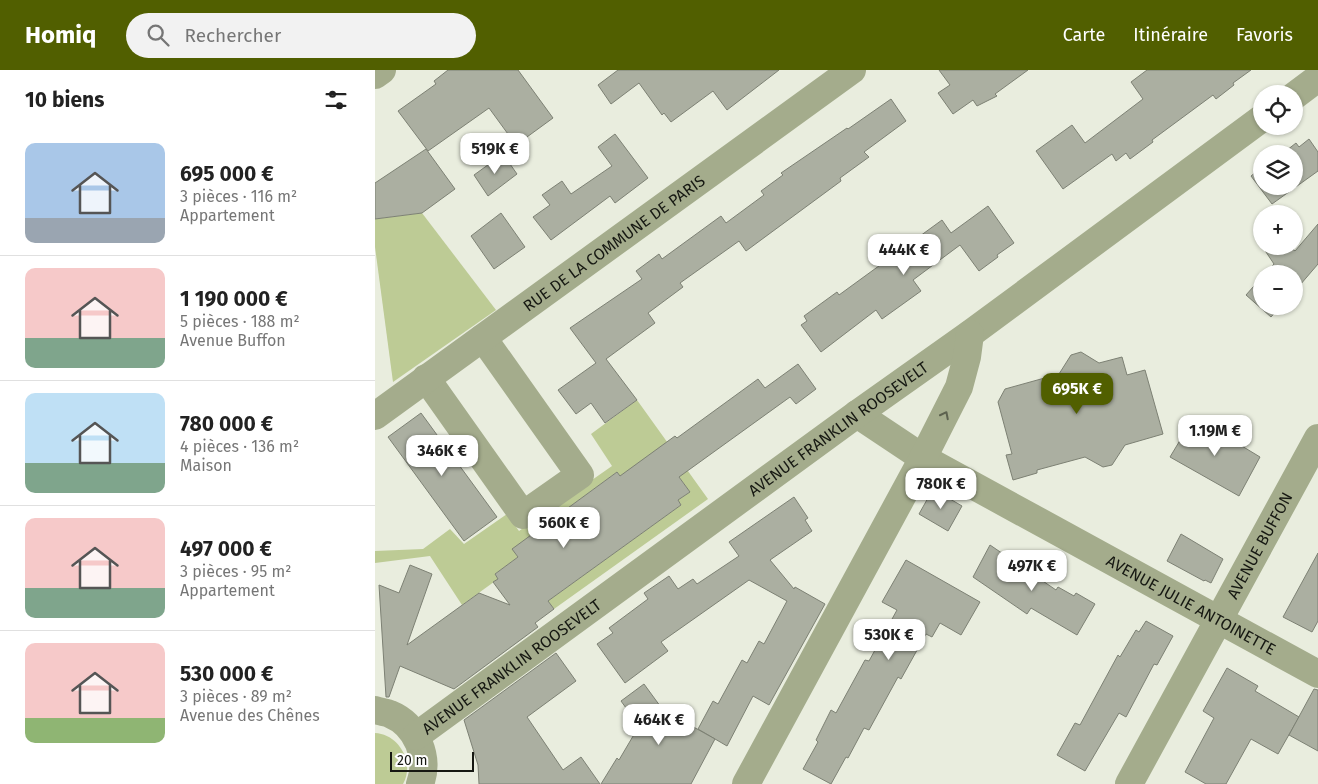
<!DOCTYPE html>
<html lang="fr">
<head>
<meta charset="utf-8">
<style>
	:root { --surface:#fff; --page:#f2f2f2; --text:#222; --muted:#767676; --line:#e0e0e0; --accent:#515f00 }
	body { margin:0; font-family:"Fira Sans",sans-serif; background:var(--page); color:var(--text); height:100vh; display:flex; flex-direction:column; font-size:19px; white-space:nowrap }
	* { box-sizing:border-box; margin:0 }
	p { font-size:16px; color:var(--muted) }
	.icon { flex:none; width:28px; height:28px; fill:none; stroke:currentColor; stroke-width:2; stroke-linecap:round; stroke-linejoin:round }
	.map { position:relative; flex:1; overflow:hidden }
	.sheet { display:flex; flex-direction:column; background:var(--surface); width:375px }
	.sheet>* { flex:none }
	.fabs { position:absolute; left:878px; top:15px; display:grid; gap:10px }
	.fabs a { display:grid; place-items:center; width:50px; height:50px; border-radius:50%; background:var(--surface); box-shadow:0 1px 4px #0004; font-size:25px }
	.scale { position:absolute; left:15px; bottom:12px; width:84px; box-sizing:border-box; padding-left:5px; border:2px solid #161812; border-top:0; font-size:14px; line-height:18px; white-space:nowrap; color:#161812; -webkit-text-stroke:4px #fff; paint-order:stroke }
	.price { position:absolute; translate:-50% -42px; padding:0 11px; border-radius:10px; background:#fff; color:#222; font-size:16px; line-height:32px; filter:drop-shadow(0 1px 2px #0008) }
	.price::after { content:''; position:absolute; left:50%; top:30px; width:15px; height:11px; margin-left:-8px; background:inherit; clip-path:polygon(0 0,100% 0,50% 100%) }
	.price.current { background:var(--accent); color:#fff }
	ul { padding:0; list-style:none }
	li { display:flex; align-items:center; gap:15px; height:125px; padding:0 25px }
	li+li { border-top:1px solid var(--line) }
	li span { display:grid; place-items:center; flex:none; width:140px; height:100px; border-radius:10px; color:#555 }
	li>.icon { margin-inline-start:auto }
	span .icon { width:60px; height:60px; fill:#fffc; stroke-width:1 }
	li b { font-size:21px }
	h2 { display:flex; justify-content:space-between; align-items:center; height:60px; padding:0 25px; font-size:21px }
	header { display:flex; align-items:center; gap:30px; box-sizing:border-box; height:70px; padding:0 25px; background:var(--accent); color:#fff }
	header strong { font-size:24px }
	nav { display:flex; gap:28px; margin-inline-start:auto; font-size:18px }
	.search { width:350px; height:45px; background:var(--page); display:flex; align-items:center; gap:12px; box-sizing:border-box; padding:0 18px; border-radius:28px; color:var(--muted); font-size:19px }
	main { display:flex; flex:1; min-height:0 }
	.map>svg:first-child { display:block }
	.green { fill:#bdcb95 }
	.building { fill:#abafa1; stroke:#7d8174 }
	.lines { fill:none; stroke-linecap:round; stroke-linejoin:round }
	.minor { stroke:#a4ac8c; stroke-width:28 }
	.oneway { stroke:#5d624f }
	.labels { text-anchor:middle; stroke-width:4; stroke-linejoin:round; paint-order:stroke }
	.street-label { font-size:16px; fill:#161812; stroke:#fff }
</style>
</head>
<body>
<header>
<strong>Homiq</strong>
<div class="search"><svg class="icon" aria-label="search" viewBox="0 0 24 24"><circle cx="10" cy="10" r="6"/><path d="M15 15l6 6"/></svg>Rechercher</div>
<nav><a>Carte</a><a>Itinéraire</a><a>Favoris</a></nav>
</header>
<main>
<section class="sheet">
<h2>10 biens<svg class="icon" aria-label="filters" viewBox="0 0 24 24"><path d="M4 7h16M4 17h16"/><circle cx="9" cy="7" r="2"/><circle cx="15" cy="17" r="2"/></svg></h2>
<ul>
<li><span style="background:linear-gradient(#a9c7e8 75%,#9aa5b1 0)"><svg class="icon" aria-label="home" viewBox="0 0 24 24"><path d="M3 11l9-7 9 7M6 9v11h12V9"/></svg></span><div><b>695 000 €</b><p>3 pièces · 116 m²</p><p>Appartement</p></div></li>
<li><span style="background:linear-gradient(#f6c9c9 70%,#7fa58c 0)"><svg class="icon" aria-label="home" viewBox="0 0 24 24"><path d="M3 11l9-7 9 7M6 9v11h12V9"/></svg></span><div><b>1 190 000 €</b><p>5 pièces · 188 m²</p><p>Avenue Buffon</p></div></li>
<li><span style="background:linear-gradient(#bfe0f5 70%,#7fa58c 0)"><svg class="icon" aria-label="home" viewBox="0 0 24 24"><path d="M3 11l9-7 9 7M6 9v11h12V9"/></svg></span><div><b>780 000 €</b><p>4 pièces · 136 m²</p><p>Maison</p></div></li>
<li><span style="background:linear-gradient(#f6c9c9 70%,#7fa58c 0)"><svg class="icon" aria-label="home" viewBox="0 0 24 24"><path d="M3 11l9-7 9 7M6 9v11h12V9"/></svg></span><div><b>497 000 €</b><p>3 pièces · 95 m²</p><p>Appartement</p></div></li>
<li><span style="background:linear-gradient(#f6c9c9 75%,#8fb573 0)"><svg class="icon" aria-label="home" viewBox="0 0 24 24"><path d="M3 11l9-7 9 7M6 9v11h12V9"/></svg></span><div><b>530 000 €</b><p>3 pièces · 89 m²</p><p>Avenue des Chênes</p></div></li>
</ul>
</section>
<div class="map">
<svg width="943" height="714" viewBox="0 0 943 714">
	<rect width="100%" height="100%" fill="#e9edde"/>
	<g class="green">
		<polygon points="47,143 121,240 18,312 0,177 0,149"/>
		<polygon points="262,330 333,429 179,539 173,531 306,435 303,430 315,422 284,379 246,408 242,402 155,466 140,483 143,487 120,504 123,509 87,535 55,486 0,493 0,481 48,479 75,459 89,474 132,444 144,461 237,396 216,364"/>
		<path d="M 0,663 C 24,664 40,693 28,714 L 0,714 Z"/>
	</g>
	<g class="building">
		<polygon points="73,0 143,0 178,48 141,75 114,38 53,81 23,41 61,14 59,11"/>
		<polygon points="243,0 404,0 352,40 338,21 296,52 289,43 287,45 264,13 236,34 223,15"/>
		<polygon points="564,0 653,0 620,24 622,26 602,36 598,30 578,44 563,23 575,15"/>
		<polygon points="772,0 876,0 858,13 859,15 841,29 838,25 777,70 778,72 755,89 751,83 741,91 737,84 688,119 661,81 697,55 710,73 768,29 756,12"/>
		<polygon points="516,29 531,51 489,82 494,87 465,108 466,111 371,181 364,171 305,213 308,217 273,243 280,253 231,289 262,330 230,353 216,333 201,344 183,320 221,293 195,258 267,209 261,201 284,184 287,189 346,146 351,153 389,125 386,121 408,105 406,103 472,58 473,59"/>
		<polygon points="240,64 273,108 240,133 235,126 176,170 158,147 175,135 167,125 187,111 196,124 237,96 223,77"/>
		<polygon points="934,69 943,82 943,101 897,134 876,106 886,98 886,116 919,116 919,84 907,84 921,73 924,77"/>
		<polygon points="51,79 80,119 47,143 0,149 0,113"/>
		<polygon points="128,84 142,104 113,126 99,105"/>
		<polygon points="613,136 639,173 622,185 623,187 604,201 585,175 538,210 546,221 507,249 501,240 446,282 426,255 432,251 429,246 462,222 464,225 567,150 576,163"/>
		<polygon points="126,143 150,177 119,199 96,166"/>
		<polygon points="943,154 943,194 919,222 919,204 890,204 899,194 887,176 914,176 920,181"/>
		<polygon points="886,208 886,236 906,236 896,247 871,225"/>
		<polygon points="706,282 724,293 747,287 752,305 770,300 788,364 750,375 737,395 728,397 710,387 662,400 662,403 638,410 631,385 637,384 623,332 630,319 684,304 696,285"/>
		<polygon points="423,294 441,319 421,334 415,327 304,407 315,422 303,430 306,435 173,531 179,539 160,553 163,557 79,619 25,596 14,627 11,627 4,515 24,523 35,495 57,504 32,575 104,523 135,535 118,512 123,509 120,504 143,487 137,479 242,402 245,406 300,366 302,368 383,309 390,318"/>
		<polygon points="46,343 122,447 89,471 13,367"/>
		<polygon points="819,347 885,387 864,426 795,387"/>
		<polygon points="558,419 587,436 573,461 544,444"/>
		<polygon points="419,427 433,448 430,450 437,461 395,490 419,519 420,517 450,534 394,635 378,626 352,676 323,659 338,631 343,634 367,590 372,593 384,571 389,574 412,531 374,510 286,572 293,581 250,613 222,574 238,563 234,558 273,529 269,523 294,506 303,519 318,509 322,514 364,486 354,472"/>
		<polygon points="806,464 848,489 836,513 830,510 829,511 792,491"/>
		<polygon points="615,475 681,520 683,517 699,526 701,523 720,534 702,565 656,538 652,544 598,507"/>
		<polygon points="943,483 943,551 937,562 908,547"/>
		<polygon points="531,490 605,532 586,565 565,553 557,567 551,564 526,609 523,607 494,660 489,658 473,688 471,687 456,714 428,699 443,672 441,670 456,640 461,643 490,590 494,591 522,540 507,532"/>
		<polygon points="771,551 798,566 782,595 779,594 751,647 744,643 710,701 682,685 700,653 705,655 743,585 745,587 761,560 764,562"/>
		<polygon points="181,583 201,611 152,647 188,700 206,687 225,714 104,714 103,695 89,650"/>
		<polygon points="852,598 883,616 880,621 924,647 903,684 876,669 851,714 831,714 810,702 839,648 828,641"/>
		<polygon points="269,614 288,640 340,669 316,714 226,714 242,688 244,690 264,656 246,631"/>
		<polygon points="939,619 943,620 943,681 914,665"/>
	</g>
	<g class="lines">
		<g class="minor">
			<polyline points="0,5 7,0"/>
			<polyline points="919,26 943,8"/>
			<polyline points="51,308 148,445 205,405 108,268"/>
			<path id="s1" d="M 482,344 L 548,388 L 943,604"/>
			<path id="s2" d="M 0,346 L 477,0"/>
			<path d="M 0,640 C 5,642 11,642 15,644 C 42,655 55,688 45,714"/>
			<path id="s3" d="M 41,666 L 482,344 L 595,264 L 886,49"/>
			<polyline points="371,714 548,388 584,317 592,287 595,264"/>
			<path id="s4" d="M 754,714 L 943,368"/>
		</g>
	</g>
	<defs><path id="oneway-chevron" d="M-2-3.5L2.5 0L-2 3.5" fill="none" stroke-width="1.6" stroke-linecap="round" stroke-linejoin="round" transform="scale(1.25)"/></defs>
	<use class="oneway" href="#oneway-chevron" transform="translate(570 345) rotate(-63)"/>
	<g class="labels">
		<g class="street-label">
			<text dy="6" stroke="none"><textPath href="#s2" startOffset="295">RUE DE LA COMMUNE DE PARIS</textPath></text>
			<text dy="6" stroke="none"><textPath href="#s3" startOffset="522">AVENUE FRANKLIN ROOSEVELT</textPath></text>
			<text dy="6" stroke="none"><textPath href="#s4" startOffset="272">AVENUE BUFFON</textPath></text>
			<text dy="6" stroke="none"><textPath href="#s1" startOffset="385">AVENUE JULIE ANTOINETTE</textPath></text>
			<text dy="6" stroke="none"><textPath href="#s3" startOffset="118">AVENUE FRANKLIN ROOSEVELT</textPath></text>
		</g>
	</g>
</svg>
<div class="fabs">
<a><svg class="icon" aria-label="locate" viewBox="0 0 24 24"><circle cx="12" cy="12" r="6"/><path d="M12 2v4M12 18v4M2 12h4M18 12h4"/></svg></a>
<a><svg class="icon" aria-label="layers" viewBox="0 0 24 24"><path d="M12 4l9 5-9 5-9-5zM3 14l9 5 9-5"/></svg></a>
<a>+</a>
<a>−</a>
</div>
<div class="scale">20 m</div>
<b class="price" style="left:120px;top:105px">519K €</b>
<b class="price" style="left:529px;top:206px">444K €</b>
<b class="price current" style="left:702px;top:345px">695K €</b>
<b class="price" style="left:840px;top:387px">1.19M €</b>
<b class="price" style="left:67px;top:407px">346K €</b>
<b class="price" style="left:566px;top:440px">780K €</b>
<b class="price" style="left:189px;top:479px">560K €</b>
<b class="price" style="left:657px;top:522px">497K €</b>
<b class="price" style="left:514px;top:591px">530K €</b>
<b class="price" style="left:284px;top:676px">464K €</b>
</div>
</main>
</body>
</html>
